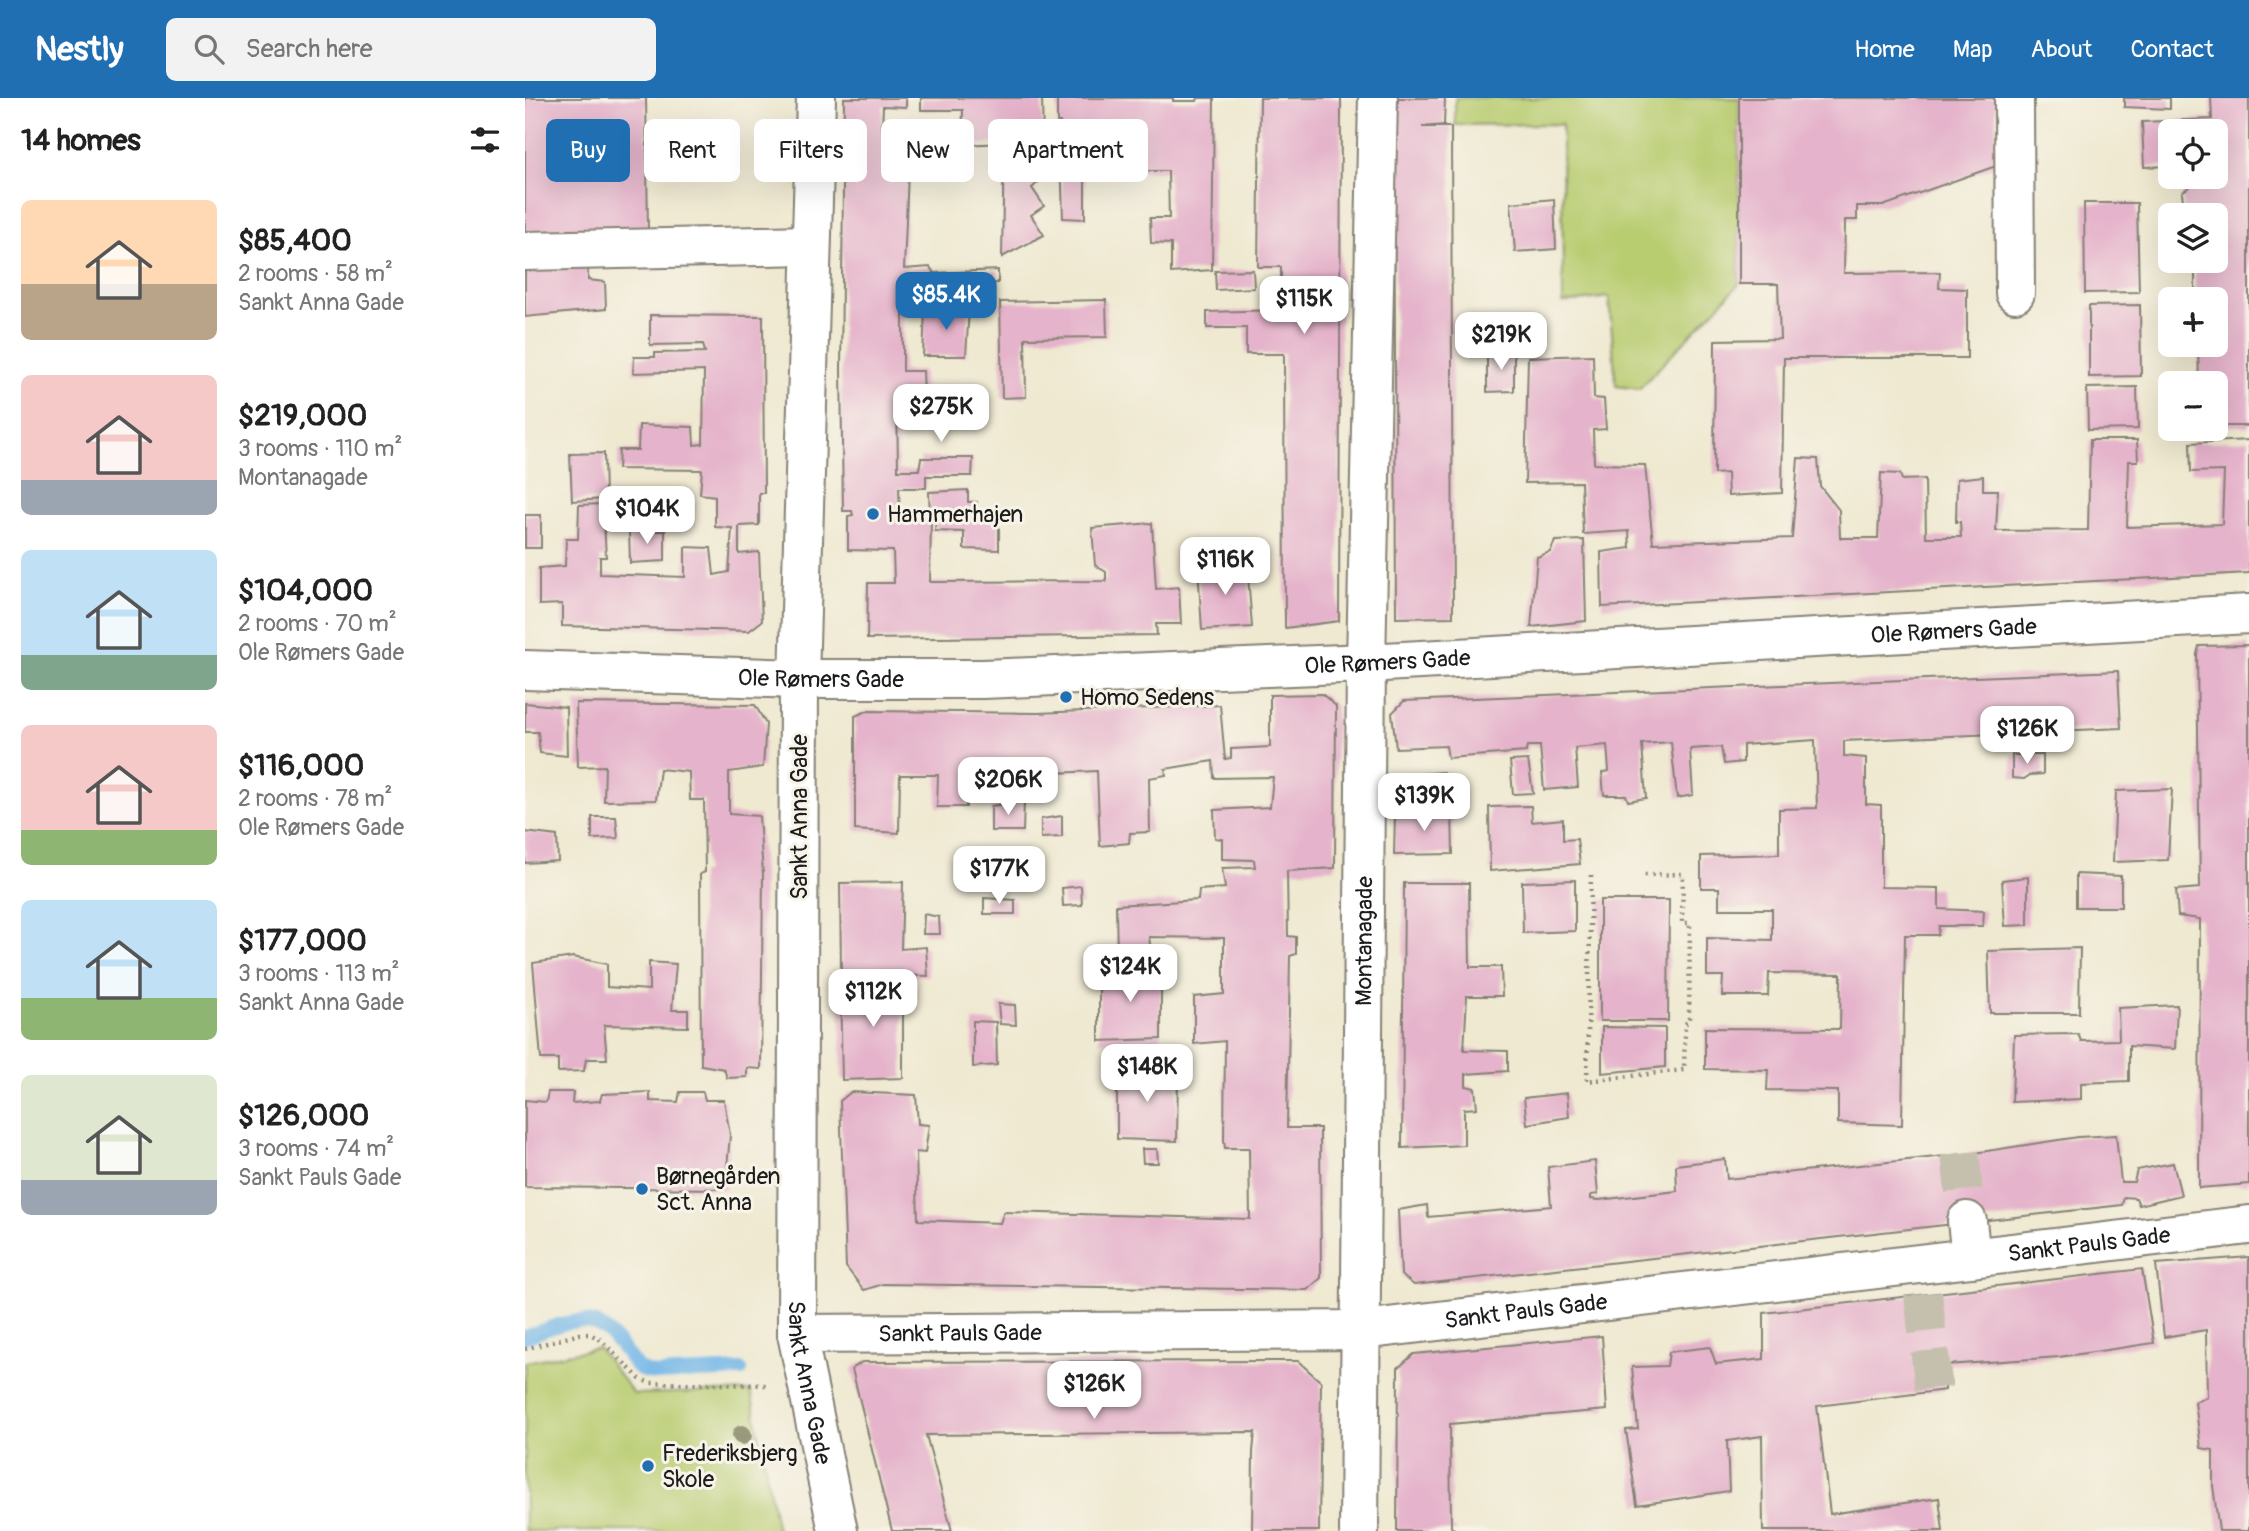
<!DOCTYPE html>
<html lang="en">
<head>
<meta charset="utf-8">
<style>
	:root { --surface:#fff; --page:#f2f2f2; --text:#222; --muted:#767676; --accent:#1f6fb2 }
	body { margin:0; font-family:Pangolin,sans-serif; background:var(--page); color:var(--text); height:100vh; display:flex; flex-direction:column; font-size:26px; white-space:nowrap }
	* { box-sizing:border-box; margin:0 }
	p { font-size:23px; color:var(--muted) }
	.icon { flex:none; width:38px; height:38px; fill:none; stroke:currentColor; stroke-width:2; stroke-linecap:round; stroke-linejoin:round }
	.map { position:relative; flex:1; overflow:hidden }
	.side { display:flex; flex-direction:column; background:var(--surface); width:525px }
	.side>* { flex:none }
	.top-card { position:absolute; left:21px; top:21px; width:665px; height:63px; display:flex; gap:14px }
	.fabs { position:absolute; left:1633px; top:21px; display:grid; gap:14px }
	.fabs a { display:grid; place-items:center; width:70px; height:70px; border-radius:10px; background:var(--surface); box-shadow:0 7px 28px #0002; font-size:35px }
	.price { position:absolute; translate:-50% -60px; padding:0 16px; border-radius:14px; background:#fff; color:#222; font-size:23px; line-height:46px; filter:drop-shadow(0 2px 4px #0008) }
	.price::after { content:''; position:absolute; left:50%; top:42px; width:21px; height:16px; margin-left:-10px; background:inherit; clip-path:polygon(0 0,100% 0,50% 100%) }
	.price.selected { background:var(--accent); color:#fff }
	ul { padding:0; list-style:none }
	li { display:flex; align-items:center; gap:21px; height:175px; padding:0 21px }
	li span { display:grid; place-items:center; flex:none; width:196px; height:140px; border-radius:10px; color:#555 }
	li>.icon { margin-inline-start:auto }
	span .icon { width:84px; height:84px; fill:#fffc; stroke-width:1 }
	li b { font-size:30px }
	h2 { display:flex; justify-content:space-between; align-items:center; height:84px; padding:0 21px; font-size:30px }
	.pill { padding:0 24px; border-radius:10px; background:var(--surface); box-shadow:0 7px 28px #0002; font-size:24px; line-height:63px }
	.pill.selected { background:var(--accent); color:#fff }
	header { display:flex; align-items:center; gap:42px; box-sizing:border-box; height:98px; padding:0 35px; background:var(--accent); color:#fff }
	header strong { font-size:33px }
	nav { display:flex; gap:38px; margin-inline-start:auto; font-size:24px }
	.search { width:490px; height:63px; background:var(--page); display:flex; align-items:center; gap:18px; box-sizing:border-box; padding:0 24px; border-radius:10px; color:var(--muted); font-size:26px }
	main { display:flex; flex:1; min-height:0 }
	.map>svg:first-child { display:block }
	.green { fill:#b8cc70; stroke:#6a7446; stroke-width:2 }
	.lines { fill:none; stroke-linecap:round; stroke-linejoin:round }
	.stream { stroke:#71b6e7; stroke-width:14 }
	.building { fill:#e5b3cb }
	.minor-tunnel { stroke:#c5c0ad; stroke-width:38; stroke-dasharray:38 19; stroke-linecap:butt }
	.minor-casing { stroke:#868276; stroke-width:42 }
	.path { stroke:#868276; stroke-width:4.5; stroke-dasharray:2 5; stroke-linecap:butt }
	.minor { stroke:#fff; stroke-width:38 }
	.tree { fill:#999a7d }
	.poi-dot { fill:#1f6fb2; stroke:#f7f3e8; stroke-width:2.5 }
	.labels { text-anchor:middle; stroke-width:6; stroke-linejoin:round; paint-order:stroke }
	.poi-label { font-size:23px; fill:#1c1c1c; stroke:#f7f3e8; text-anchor:start }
	.street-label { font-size:23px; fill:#1c1c1c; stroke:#f7f3e8 }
</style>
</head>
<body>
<header>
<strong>Nestly</strong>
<div class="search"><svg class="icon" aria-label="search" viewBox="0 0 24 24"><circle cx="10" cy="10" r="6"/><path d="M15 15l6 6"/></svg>Search here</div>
<nav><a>Home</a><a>Map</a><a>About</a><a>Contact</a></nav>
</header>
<main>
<section class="side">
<h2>14 homes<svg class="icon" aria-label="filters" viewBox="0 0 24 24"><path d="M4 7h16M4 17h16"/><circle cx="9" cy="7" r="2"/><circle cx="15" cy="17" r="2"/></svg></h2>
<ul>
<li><span style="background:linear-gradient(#ffd9b3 60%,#b9a48a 0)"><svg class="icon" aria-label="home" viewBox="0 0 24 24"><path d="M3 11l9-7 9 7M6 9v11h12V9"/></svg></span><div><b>$85,400</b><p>2 rooms · 58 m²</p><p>Sankt Anna Gade</p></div></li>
<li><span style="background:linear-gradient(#f6c9c9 75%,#9aa5b1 0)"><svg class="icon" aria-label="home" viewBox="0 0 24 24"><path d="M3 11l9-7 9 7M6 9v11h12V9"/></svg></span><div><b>$219,000</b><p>3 rooms · 110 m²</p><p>Montanagade</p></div></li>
<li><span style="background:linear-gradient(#bfe0f5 75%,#7fa58c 0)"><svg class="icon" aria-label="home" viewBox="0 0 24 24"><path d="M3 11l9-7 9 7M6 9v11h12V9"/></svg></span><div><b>$104,000</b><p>2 rooms · 70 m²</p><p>Ole Rømers Gade</p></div></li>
<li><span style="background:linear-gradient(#f6c9c9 75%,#8fb573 0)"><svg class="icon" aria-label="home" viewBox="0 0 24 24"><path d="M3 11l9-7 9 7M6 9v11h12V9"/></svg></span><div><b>$116,000</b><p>2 rooms · 78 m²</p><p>Ole Rømers Gade</p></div></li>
<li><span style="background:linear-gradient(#bfe0f5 70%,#8fb573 0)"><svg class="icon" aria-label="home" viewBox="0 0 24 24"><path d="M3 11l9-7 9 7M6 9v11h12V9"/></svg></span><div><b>$177,000</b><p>3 rooms · 113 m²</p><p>Sankt Anna Gade</p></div></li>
<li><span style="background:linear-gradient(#dfe7d0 75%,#9aa5b1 0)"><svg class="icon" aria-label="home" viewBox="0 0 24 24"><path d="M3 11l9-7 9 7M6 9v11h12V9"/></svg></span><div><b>$126,000</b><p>3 rooms · 74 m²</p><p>Sankt Pauls Gade</p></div></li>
</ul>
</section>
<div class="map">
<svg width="1724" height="1433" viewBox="0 0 1724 1433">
	<rect width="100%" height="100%" fill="#f7f3e8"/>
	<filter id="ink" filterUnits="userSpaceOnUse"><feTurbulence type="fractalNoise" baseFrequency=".0143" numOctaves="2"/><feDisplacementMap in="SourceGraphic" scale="14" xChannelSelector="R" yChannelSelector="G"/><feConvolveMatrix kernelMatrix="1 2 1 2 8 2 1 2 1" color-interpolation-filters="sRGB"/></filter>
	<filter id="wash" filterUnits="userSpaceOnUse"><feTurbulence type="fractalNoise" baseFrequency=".00686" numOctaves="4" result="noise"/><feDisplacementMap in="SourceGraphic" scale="28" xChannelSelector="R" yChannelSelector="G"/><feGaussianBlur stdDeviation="1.57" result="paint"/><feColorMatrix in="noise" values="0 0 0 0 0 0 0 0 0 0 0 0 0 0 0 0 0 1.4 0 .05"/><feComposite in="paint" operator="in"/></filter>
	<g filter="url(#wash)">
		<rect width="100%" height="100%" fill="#efe9d1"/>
		<g class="green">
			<polygon points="930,0 1214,0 1214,186 1114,291 1091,288 1084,199 1038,205 1037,26 930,27"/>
			<polygon points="73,1250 109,1296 226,1293 252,1433 0,1433 0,1264"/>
		</g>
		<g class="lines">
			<path class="stream" d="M 0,1239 C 23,1231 57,1213 79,1231 C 92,1241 102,1257 112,1269 L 119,1273 L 131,1276 L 216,1272"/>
		</g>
		<g id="blocks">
			<g class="building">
				<polygon points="0,0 121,0 123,133 0,133"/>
				<polygon points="319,0 381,0 381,9 358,8 357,32 372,34 373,73 383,74 379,171 405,169 409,175 473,172 473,185 378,189 378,273 398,273 399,297 372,297 373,372 394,372 396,360 448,360 447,378 401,378 401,390 374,390 375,419 406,419 405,484 581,483 581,474 570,467 567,430 627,425 631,491 654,489 656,526 631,526 632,537 342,541 343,485 369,485 368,453 323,452 323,418 328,417 327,413 318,413 316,272"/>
				<polygon points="396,0 517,0 518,44 508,44 519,58 509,68 519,79 507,90 519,108 506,117 519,137 477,159 479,45 437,47 438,12 396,12"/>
				<polygon points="532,0 648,0 648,3 672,3 673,0 689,0 687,172 646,175 646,146 626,145 625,120 644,120 643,73 560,73 560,121 538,120 535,24 532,24"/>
				<polygon points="735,0 816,0 814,523 760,530 759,256 721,256 721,230 682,230 682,214 756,212 756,169 733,169"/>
				<polygon points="869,0 920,0 919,27 897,29 926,29 928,519 871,520"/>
				<polygon points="1214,0 1471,0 1471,68 1358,108 1332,108 1332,122 1320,122 1319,175 1415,174 1414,190 1442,191 1442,260 1259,260 1257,395 1203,398 1202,375 1189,376 1190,242 1255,241 1253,186 1214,186"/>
				<polygon points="1599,0 1645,0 1645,11 1599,9"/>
				<polygon points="1686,0 1724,0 1724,328 1690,328 1690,285 1674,285 1673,247 1690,247 1690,201 1670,201 1670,163 1690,163 1690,117 1664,117 1659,113 1657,94 1679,79 1690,79 1690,33 1645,33 1645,68 1619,69 1617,24 1687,21"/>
				<polygon points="434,34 435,67 399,67 398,35"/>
				<polygon points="1029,101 1031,151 990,154 986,105"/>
				<polygon points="1559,105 1612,105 1614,194 1560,195"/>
				<polygon points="63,169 63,182 80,184 81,211 0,219 0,172"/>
				<polygon points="728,172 729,190 691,192 690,173"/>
				<polygon points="581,202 582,239 500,240 501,299 477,300 475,204"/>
				<polygon points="1615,207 1616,278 1564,279 1564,208"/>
				<polygon points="444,210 441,258 398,258 400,211"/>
				<polygon points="125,217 238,218 239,395 234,395 234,427 214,428 214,456 234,454 237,523 224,533 37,528 37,506 14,507 14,470 40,468 41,441 53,441 54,407 78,406 81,459 75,459 75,476 160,479 160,449 186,450 189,477 204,474 207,430 190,429 190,398 175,396 177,372 93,371 94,352 113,352 114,327 168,329 169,347 178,346 179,273 108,275 109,259 130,259 130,255 180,254 178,246 125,247"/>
				<polygon points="989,253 989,293 962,294 962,256"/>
				<polygon points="1068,257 1069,300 1079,301 1081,331 1068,332 1069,366 1120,367 1128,445 1267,440 1273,360 1293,361 1295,388 1314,412 1315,440 1353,440 1356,375 1375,376 1377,382 1400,381 1401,439 1436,439 1435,424 1431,424 1432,381 1458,378 1458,392 1473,392 1471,433 1563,432 1565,342 1612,342 1613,363 1604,363 1602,429 1697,426 1699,373 1666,374 1665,345 1724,342 1724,475 1077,509 1076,454 1105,450 1104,433 1058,436 1056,384 1000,385 1003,259"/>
				<polygon points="1612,289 1613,331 1563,332 1562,290"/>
				<polygon points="79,355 80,401 47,403 45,356"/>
				<polygon points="443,392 443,404 452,404 452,419 474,419 474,452 439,451 439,434 410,433 411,417 405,418 404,394"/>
				<rect x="0" y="417" width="16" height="33"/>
				<polygon points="104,433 140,433 140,463 105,465"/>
				<polygon points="1059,442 1061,523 1006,529 1012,459 1025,454 1030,443"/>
				<polygon points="722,465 727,529 677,532 673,468"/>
				<polygon points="1724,547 1724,1086 1674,1090 1675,821 1653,818 1651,792 1675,790 1672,556 1674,548"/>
				<polygon points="1593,573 1596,630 1319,643 1319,658 1341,660 1341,706 1356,707 1356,789 1414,790 1414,811 1459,813 1458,828 1414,828 1413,837 1380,837 1377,1027 1313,1025 1313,993 1242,992 1243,972 1180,971 1180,930 1315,931 1316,876 1244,875 1243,898 1197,898 1198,878 1182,878 1182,840 1247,842 1247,811 1194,811 1194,790 1176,790 1176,758 1254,756 1254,711 1292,710 1290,642 1218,647 1218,664 1199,666 1196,649 1165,651 1168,697 1152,700 1146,644 1117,646 1121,700 1103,703 1101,697 1079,697 1077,675 1084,673 1082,647 1050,650 1053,689 1019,692 1015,648 1002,648 1001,654 923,660 921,648 871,650 867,615 879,603"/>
				<polygon points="797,596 811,608 810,770 762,773 763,838 771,839 771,856 765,858 762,1030 795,1030 796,1180 782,1192 358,1186 339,1192 321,1169 315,1003 326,994 391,997 393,1026 404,1027 400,1055 391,1054 393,1122 475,1125 479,1114 725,1121 724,1050 700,1050 699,1042 700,943 669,946 669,899 699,896 699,840 624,839 626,854 592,858 591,807 673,802 674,792 700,790 697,770 730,769 729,762 697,761 697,741 690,740 689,712 745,709 748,679 689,680 688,663 640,671 641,677 624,680 625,734 605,735 604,745 575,748 572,673 528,675 525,695 494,696 493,682 442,681 441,709 412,709 413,677 375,677 374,735 330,732 330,618 342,613 513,615 695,607 700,661 706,660 706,651 745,649 745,597"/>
				<polygon points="0,605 41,609 42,658 15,655 13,634 0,634"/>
				<polygon points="51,605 230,607 241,626 238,669 204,674 204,716 234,718 238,776 236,971 222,970 222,979 202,980 199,971 176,967 175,776 180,774 179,702 165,702 164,674 135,671 131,702 79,703 80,668 53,669"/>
				<polygon points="1487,657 1518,657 1518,676 1505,677 1499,681 1487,680"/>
				<polygon points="1003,662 1008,695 988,696 985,663"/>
				<polygon points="918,674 920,698 873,700 872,678"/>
				<polygon points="1647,691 1643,762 1588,764 1591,693"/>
				<polygon points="499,703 498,733 466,733 466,708"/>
				<polygon points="1006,708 1007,724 1038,721 1038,742 1052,741 1055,766 965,773 964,709"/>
				<polygon points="927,713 928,756 869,757 870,715"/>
				<polygon points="537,718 537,739 516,740 516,721"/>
				<polygon points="67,719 91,719 93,740 67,741"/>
				<polygon points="0,734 32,738 33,763 0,765"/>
				<polygon points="1551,776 1596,778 1596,809 1551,809"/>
				<polygon points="1503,779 1503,827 1480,828 1477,782"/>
				<polygon points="1050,782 1050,833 998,835 997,784"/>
				<polygon points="378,784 376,851 401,849 403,878 316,875 315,785"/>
				<polygon points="879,785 944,785 945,869 976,869 977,898 942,898 939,952 983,953 983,973 941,976 941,988 950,990 952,1010 939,1011 939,1047 877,1050"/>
				<polygon points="556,788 557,807 538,808 537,790"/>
				<polygon points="459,800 490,802 490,816 459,816"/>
				<polygon points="1075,802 1144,802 1143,923 1075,923"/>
				<polygon points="399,816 414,819 415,836 398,836"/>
				<polygon points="1555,850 1554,915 1465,915 1463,853"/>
				<polygon points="48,859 82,866 82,889 124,892 124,864 151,866 147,912 163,912 163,929 79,927 82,961 61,961 59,973 33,974 33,961 16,961 8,865"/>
				<polygon points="574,868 636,872 636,941 574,943"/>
				<polygon points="315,885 390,885 392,901 378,902 378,980 317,982"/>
				<polygon points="473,906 490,907 491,927 475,926"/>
				<polygon points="1652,907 1650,951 1604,948 1604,983 1556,985 1556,1001 1487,1004 1489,937 1553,936 1556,943 1594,942 1593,910"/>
				<polygon points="448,923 471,924 472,967 448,969"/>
				<polygon points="1077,929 1140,930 1140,969 1077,975"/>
				<polygon points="592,971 653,971 652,1043 592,1041"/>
				<polygon points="23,994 48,994 47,1005 75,1003 77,996 125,994 125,1003 153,1004 155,994 178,994 180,1002 199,1002 205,1037 200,1091 0,1089 0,1002 21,1004"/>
				<polygon points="1042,995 1044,1019 1002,1026 999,1000"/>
				<polygon points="1591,1037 1596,1084 1609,1084 1612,1072 1648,1065 1656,1097 1614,1107 1611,1100 1599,1099 1597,1107 889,1187 876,1177 873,1112 902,1107 903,1119 1026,1108 1023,1069 1070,1063 1073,1096 1066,1097 1066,1101 1074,1102 1152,1093 1151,1067 1200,1061 1202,1081 1449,1055 1553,1039"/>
				<polygon points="617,1051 632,1051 633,1065 618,1065"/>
				<polygon points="1724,1159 1724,1433 1694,1433 1688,1388 1688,1352 1676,1350 1670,1304 1682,1299 1681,1232 1639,1239 1631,1166"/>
				<polygon points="1617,1171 1629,1245 1534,1259 1422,1267 1420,1292 1292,1308 1305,1416 1414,1400 1418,1433 1238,1433 1237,1338 1202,1343 1204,1393 1112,1407 1101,1332 1113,1331 1107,1269 1142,1268 1144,1254 1185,1249 1191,1266 1239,1261 1239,1215"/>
				<polygon points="1077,1238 1082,1312 925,1326 926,1429 933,1433 872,1433 873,1270 889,1256"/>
				<polygon points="773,1263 796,1284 794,1433 727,1433 728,1354 730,1334 401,1337 427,1433 367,1433 327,1271 337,1264"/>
			</g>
		</g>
	</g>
	<g filter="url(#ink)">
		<use href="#blocks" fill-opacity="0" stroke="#868276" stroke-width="2"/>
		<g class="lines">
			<g class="minor-tunnel">
				<polyline points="1435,1055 1442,1123"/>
				<polyline points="1398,1196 1409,1293"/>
			</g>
			<g class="minor-casing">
				<g id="minor">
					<path id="s1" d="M 291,0 L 274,581 L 272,1236 L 313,1433"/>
					<polyline points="1489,0 1490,195"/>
					<polyline points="0,153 285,147"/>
					<path id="s2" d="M 0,572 L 274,581 L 457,581 L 841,565 L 1724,516"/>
					<polyline points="1442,1123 1446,1160"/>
					<path id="s3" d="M 272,1236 L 837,1232 L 1724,1127"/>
					<path id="s4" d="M 834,1433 L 841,565 L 853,0"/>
				</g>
			</g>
			<g class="path">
				<polyline points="1066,777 1062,983 1159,972 1160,926 1164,923 1165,825 1157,825 1158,776 1118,777"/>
				<polyline points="0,1251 55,1236 65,1236 76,1242 115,1281 125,1285 241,1287"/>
			</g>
			<use href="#minor" class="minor"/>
		</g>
		<circle class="tree" cx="217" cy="1337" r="10"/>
	</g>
	<g class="poi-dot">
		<circle cx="348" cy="416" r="7"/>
		<circle cx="541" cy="599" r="7"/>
		<circle cx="117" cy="1091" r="7"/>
		<circle cx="123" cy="1368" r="7"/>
	</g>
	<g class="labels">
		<g class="poi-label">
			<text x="362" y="424">Hammerhajen</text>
			<text x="555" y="607">Homo Sedens</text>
			<text x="131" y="1086">Børnegården<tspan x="131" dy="26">Sct. Anna</tspan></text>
			<text x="137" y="1363">Frederiksbjerg<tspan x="137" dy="26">Skole</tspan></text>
		</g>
		<g class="street-label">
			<text dy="8" stroke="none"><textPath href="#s2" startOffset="1430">Ole Rømers Gade</textPath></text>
			<text dy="8" stroke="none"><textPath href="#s2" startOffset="863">Ole Rømers Gade</textPath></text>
			<text dy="8" stroke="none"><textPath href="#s2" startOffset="296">Ole Rømers Gade</textPath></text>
			<text transform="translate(274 719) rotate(-90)" y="8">Sankt Anna Gade</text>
			<text dy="8" stroke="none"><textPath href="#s4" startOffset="590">Montanagade</textPath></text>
			<text dy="8" stroke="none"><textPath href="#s3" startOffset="1297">Sankt Pauls Gade</textPath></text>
			<text dy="8" stroke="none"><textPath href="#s3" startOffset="730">Sankt Pauls Gade</textPath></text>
			<text dy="8" stroke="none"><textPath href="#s3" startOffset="163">Sankt Pauls Gade</textPath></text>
			<text dy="8" stroke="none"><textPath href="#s1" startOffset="1286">Sankt Anna Gade</textPath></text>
		</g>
	</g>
</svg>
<div class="fabs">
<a><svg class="icon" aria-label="locate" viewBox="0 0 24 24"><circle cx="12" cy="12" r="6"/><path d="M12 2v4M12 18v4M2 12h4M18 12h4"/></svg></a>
<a><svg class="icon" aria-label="layers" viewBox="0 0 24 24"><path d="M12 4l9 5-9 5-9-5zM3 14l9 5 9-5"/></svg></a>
<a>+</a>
<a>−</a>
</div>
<b class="price selected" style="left:421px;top:234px">$85.4K</b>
<b class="price" style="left:779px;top:238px">$115K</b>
<b class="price" style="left:976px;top:274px">$219K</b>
<b class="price" style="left:416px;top:346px">$275K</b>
<b class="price" style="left:122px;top:448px">$104K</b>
<b class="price" style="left:700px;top:499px">$116K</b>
<b class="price" style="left:1502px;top:668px">$126K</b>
<b class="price" style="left:483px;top:719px">$206K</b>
<b class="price" style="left:899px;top:735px">$139K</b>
<b class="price" style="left:474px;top:808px">$177K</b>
<b class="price" style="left:605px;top:906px">$124K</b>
<b class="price" style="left:348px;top:931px">$112K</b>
<b class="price" style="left:622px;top:1006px">$148K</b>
<b class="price" style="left:569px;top:1323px">$126K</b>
<div class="top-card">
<a class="pill selected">Buy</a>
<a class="pill">Rent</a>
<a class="pill">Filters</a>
<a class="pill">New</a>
<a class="pill">Apartment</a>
</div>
</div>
</main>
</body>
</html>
